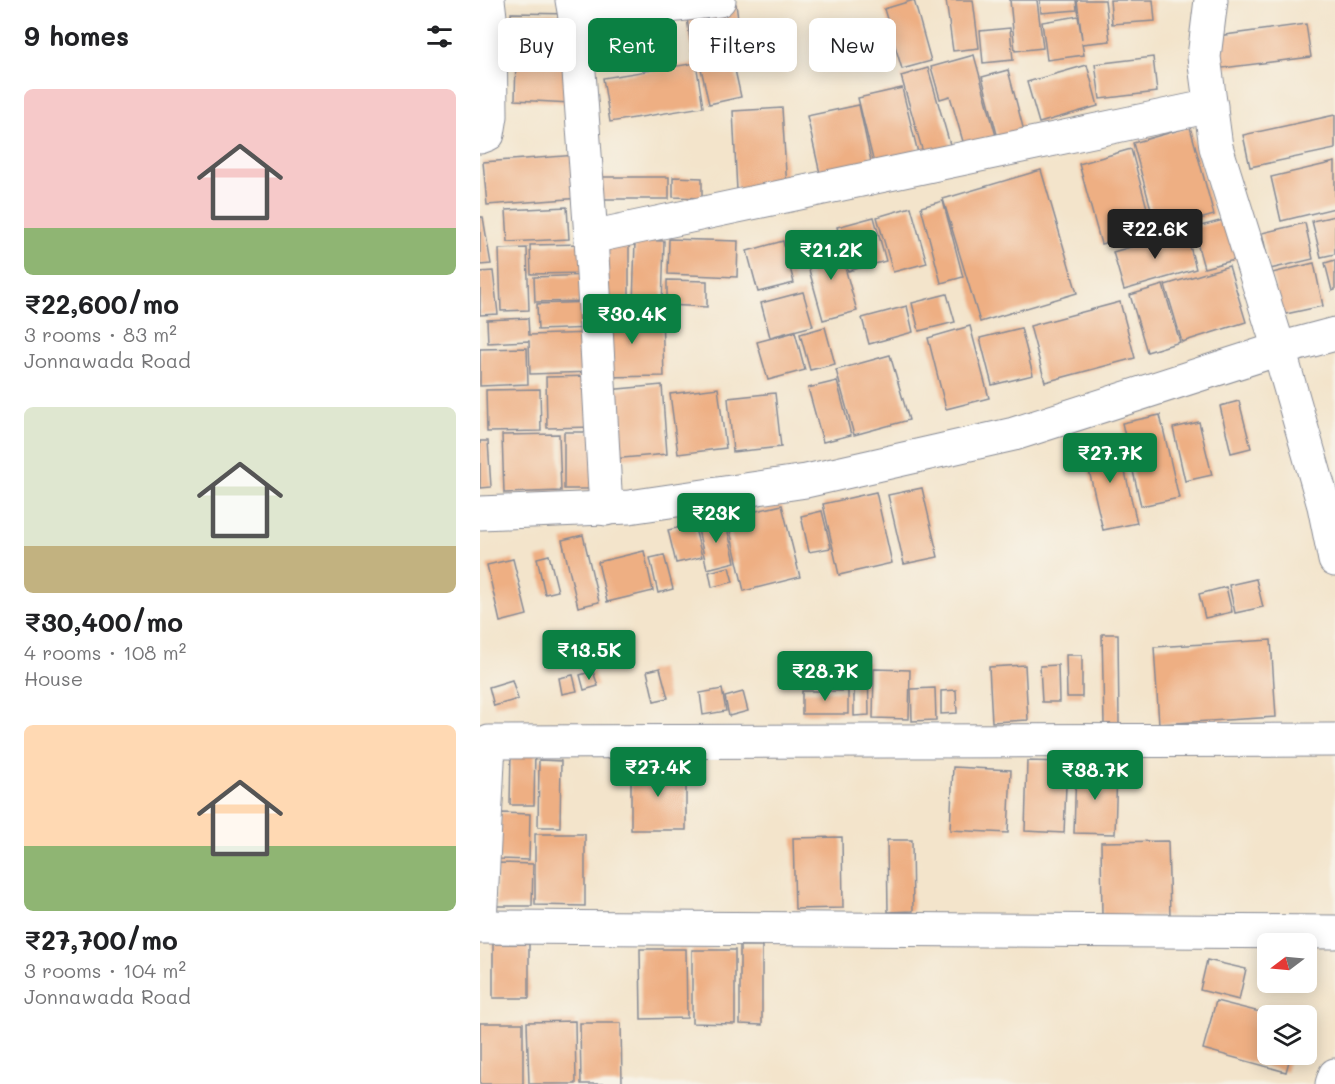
<!DOCTYPE html>
<html lang="en">
<head>
<meta charset="utf-8">
<style>
	:root { --surface:#fff; --page:#f6f6f6; --text:#202124; --muted:#757577; --accent:#0b8043 }
	body { margin:0; font-family:Mali,sans-serif; background:var(--page); color:var(--text); height:100vh; display:flex; flex-direction:column; font-size:22px; white-space:nowrap }
	* { box-sizing:border-box; margin:0 }
	p { font-size:20px; color:var(--muted) }
	.icon { flex:none; width:33px; height:33px; fill:none; stroke:currentColor; stroke-width:2; stroke-linecap:round; stroke-linejoin:round }
	.map { position:relative; flex:1; overflow:hidden }
	.details { display:flex; flex-direction:column; background:var(--surface); width:480px }
	.details>* { flex:none }
	.hud { position:absolute; left:18px; top:18px; width:570px; height:54px; display:flex; gap:12px }
	.needle { width:39px; rotate:254deg }
	.fabs { position:absolute; left:777px; top:933px; display:grid; gap:12px }
	.fabs a { display:grid; place-items:center; width:60px; height:60px; border-radius:9px; background:var(--surface); box-shadow:0 3px 15px #0003; font-size:30px }
	.price { position:absolute; translate:-50% -51px; padding:0 14px; border-radius:6px; background:var(--accent); color:#fff; font-size:20px; line-height:39px; filter:drop-shadow(0 2px 3px #0008) }
	.price::after { content:''; position:absolute; left:50%; top:36px; width:18px; height:14px; margin-left:-9px; background:inherit; clip-path:polygon(0 0,100% 0,50% 100%) }
	.price.selected { background:#222; color:#fff }
	ul { padding:0; list-style:none }
	li { display:grid; align-content:center; gap:12px; height:318px; padding:0 24px }
	li span { display:grid; place-items:center; height:186px; border-radius:9px; color:#555 }
	li>.icon { margin-inline-start:auto }
	span .icon { width:108px; height:108px; fill:#fffc; stroke-width:1 }
	li b { font-size:26px }
	h2 { display:flex; justify-content:space-between; align-items:center; height:72px; padding:0 24px; font-size:26px }
	.tag { padding:0 21px; border-radius:9px; background:var(--surface); box-shadow:0 3px 15px #0003; font-size:21px; line-height:54px }
	.tag.selected { background:var(--accent); color:#fff }
	main { display:flex; flex:1; min-height:0 }
	.map>svg:first-child { display:block }
	.building { fill:#eeaf83 }
	.lines { fill:none; stroke-linecap:round; stroke-linejoin:round }
	.street-casing { stroke:#878a94; stroke-width:35 }
	.secondary-casing { stroke:#878a94; stroke-width:35 }
	.primary-casing { stroke:#878a94; stroke-width:35 }
	.street { stroke:#fff; stroke-width:33 }
	.secondary { stroke:#fff; stroke-width:33 }
	.primary { stroke:#fff; stroke-width:33 }
</style>
</head>
<body>
<main>
<section class="details">
<h2>9 homes<svg class="icon" aria-label="filters" viewBox="0 0 24 24"><path d="M4 7h16M4 17h16"/><circle cx="9" cy="7" r="2"/><circle cx="15" cy="17" r="2"/></svg></h2>
<ul>
<li><span style="background:linear-gradient(#f6c9c9 75%,#8fb573 0)"><svg class="icon" aria-label="home" viewBox="0 0 24 24"><path d="M3 11l9-7 9 7M6 9v11h12V9"/></svg></span><div><b>₹22,600/mo</b><p>3 rooms · 83 m²</p><p>Jonnawada Road</p></div></li>
<li><span style="background:linear-gradient(#dfe7d0 75%,#c2b280 0)"><svg class="icon" aria-label="home" viewBox="0 0 24 24"><path d="M3 11l9-7 9 7M6 9v11h12V9"/></svg></span><div><b>₹30,400/mo</b><p>4 rooms · 108 m²</p><p>House</p></div></li>
<li><span style="background:linear-gradient(#ffd9b3 65%,#8fb573 0)"><svg class="icon" aria-label="home" viewBox="0 0 24 24"><path d="M3 11l9-7 9 7M6 9v11h12V9"/></svg></span><div><b>₹27,700/mo</b><p>3 rooms · 104 m²</p><p>Jonnawada Road</p></div></li>
</ul>
</section>
<div class="map">
<svg width="855" height="1084" viewBox="0 0 855 1084">
	<rect width="100%" height="100%" fill="#f7f3e8"/>
	<filter id="ink" filterUnits="userSpaceOnUse"><feTurbulence type="fractalNoise" baseFrequency=".0167" numOctaves="2"/><feDisplacementMap in="SourceGraphic" scale="12" xChannelSelector="R" yChannelSelector="G"/><feConvolveMatrix kernelMatrix="1 2 1 2 8 2 1 2 1" color-interpolation-filters="sRGB"/></filter>
	<filter id="wash" filterUnits="userSpaceOnUse"><feTurbulence type="fractalNoise" baseFrequency=".008" numOctaves="4" result="noise"/><feDisplacementMap in="SourceGraphic" scale="24" xChannelSelector="R" yChannelSelector="G"/><feGaussianBlur stdDeviation="1.35" result="paint"/><feColorMatrix in="noise" values="0 0 0 0 0 0 0 0 0 0 0 0 0 0 0 0 0 1.4 0 .05"/><feComposite in="paint" operator="in"/></filter>
	<g filter="url(#wash)">
		<rect width="100%" height="100%" fill="#f3e4cb"/>
		<g id="blocks">
			<g class="building">
				<polygon points="434,0 451,61 422,69 404,9"/>
				<polygon points="466,0 493,0 499,48 473,51"/>
				<polygon points="530,0 557,0 563,48 535,51"/>
				<polygon points="560,0 596,0 597,10 561,13"/>
				<polygon points="597,0 625,0 630,41 602,44 604,55 567,60 562,22 598,16 602,39"/>
				<polygon points="630,0 673,0 675,21 632,24"/>
				<polygon points="256,4 262,48 212,55 206,10"/>
				<polygon points="31,13 94,14 94,53 31,52"/>
				<polygon points="826,24 831,57 735,69 730,37"/>
				<polygon points="530,28 533,60 503,63 500,31"/>
				<polygon points="494,55 516,136 484,145 470,96 460,99 451,67"/>
				<polygon points="252,56 261,97 229,104 220,64"/>
				<polygon points="673,57 677,92 620,99 615,64"/>
				<polygon points="36,59 93,62 91,103 35,100"/>
				<polygon points="216,63 223,107 130,122 123,78"/>
				<polygon points="607,65 618,106 559,123 547,82"/>
				<polygon points="448,68 471,148 444,156 421,76"/>
				<polygon points="528,70 545,135 519,142 502,77"/>
				<polygon points="422,88 440,161 396,172 378,98"/>
				<polygon points="379,105 392,166 341,178 327,116"/>
				<polygon points="302,108 307,189 257,191 253,111"/>
				<polygon points="855,115 855,149 770,167 763,135"/>
				<polygon points="710,127 734,215 677,231 653,143"/>
				<polygon points="651,149 673,230 621,244 599,164"/>
				<polygon points="97,155 101,198 7,205 3,162"/>
				<polygon points="855,162 855,208 801,221 791,177"/>
				<polygon points="561,170 597,293 500,322 463,199"/>
				<rect x="118" y="177" width="71" height="22"/>
				<polygon points="193,177 222,178 222,198 193,197"/>
				<polygon points="463,201 483,277 461,283 441,207"/>
				<polygon points="87,207 89,239 28,242 26,210"/>
				<polygon points="431,207 447,263 413,272 397,217"/>
				<polygon points="855,216 855,254 841,257 832,221"/>
				<polygon points="0,217 3,217 11,264 0,265"/>
				<polygon points="394,217 406,261 368,271 357,227"/>
				<polygon points="751,218 762,258 724,268 713,228"/>
				<polygon points="825,223 833,259 790,269 782,233"/>
				<polygon points="706,231 716,269 644,290 633,252"/>
				<polygon points="189,239 258,241 257,277 188,274"/>
				<polygon points="118,240 149,241 149,306 118,305"/>
				<polygon points="155,240 184,241 182,306 153,305"/>
				<polygon points="303,241 314,283 278,292 267,251"/>
				<polygon points="358,242 377,311 343,320 324,252"/>
				<polygon points="105,244 106,273 51,274 50,245"/>
				<polygon points="47,248 49,310 21,311 19,249"/>
				<polygon points="855,260 855,290 852,291 845,263"/>
				<polygon points="834,263 843,306 801,315 792,273"/>
				<polygon points="749,266 766,322 702,342 685,285"/>
				<polygon points="13,271 18,314 0,315 0,272"/>
				<polygon points="110,275 111,301 55,302 54,277"/>
				<polygon points="187,280 227,281 227,307 187,305"/>
				<polygon points="683,285 700,342 667,352 650,295"/>
				<polygon points="323,292 333,326 290,337 281,303"/>
				<polygon points="467,294 475,322 439,331 432,303"/>
				<polygon points="111,302 112,328 58,330 57,304"/>
				<polygon points="640,302 655,358 565,382 550,326"/>
				<polygon points="427,306 433,332 389,344 382,318"/>
				<polygon points="182,313 184,376 122,377 120,314"/>
				<polygon points="48,318 49,335 112,333 113,372 50,374 49,341 8,343 7,320"/>
				<polygon points="490,326 509,398 466,409 448,338"/>
				<polygon points="345,327 355,364 330,370 320,334"/>
				<polygon points="541,328 553,375 512,385 500,338"/>
				<polygon points="315,332 325,370 288,380 277,342"/>
				<polygon points="47,348 48,384 0,386 0,349"/>
				<polygon points="410,355 429,420 374,435 356,370"/>
				<polygon points="114,376 115,427 67,428 66,377"/>
				<polygon points="357,381 371,435 343,442 328,388"/>
				<polygon points="182,385 187,454 132,459 127,390"/>
				<polygon points="238,388 246,448 198,454 190,394"/>
				<polygon points="60,389 61,431 7,432 6,390"/>
				<polygon points="295,393 301,447 253,452 248,398"/>
				<polygon points="759,401 771,448 751,453 740,406"/>
				<polygon points="680,415 699,498 661,506 642,423"/>
				<polygon points="719,422 732,475 705,481 693,428"/>
				<rect x="84" y="432" width="36" height="57"/>
				<polygon points="79,434 81,491 24,493 22,435"/>
				<polygon points="637,438 657,523 623,530 603,445"/>
				<polygon points="0,441 8,441 11,487 0,488"/>
				<polygon points="442,488 458,557 424,564 408,495"/>
				<polygon points="396,492 412,563 359,575 343,504"/>
				<polygon points="302,505 320,577 264,591 247,518"/>
				<polygon points="342,511 351,548 329,552 321,516"/>
				<polygon points="245,519 255,562 227,569 217,525"/>
				<polygon points="214,524 222,557 196,563 188,530"/>
				<polygon points="103,535 119,602 98,607 82,540"/>
				<polygon points="164,551 173,591 127,602 118,562"/>
				<polygon points="69,555 78,591 65,594 57,558"/>
				<polygon points="184,555 193,589 178,593 170,558"/>
				<polygon points="33,559 47,615 20,622 7,565"/>
				<polygon points="249,567 253,582 232,587 229,572"/>
				<polygon points="776,579 783,607 755,613 749,585"/>
				<polygon points="746,587 752,612 725,618 719,594"/>
				<polygon points="622,634 638,634 639,724 624,724"/>
				<polygon points="791,640 796,717 679,724 674,647"/>
				<polygon points="586,655 602,655 602,697 587,697"/>
				<polygon points="374,662 388,662 389,715 374,716"/>
				<polygon points="545,665 548,720 512,722 509,667"/>
				<polygon points="578,665 579,702 562,702 560,666"/>
				<polygon points="180,668 188,698 174,701 167,671"/>
				<polygon points="394,669 430,670 429,719 393,718"/>
				<polygon points="113,671 118,686 104,690 100,675"/>
				<polygon points="93,675 97,691 82,694 79,678"/>
				<polygon points="32,680 38,699 14,706 9,687"/>
				<polygon points="455,688 456,720 432,721 431,689"/>
				<polygon points="242,689 246,711 223,715 220,693"/>
				<polygon points="476,690 477,713 461,714 461,691"/>
				<rect x="322" y="691" width="46" height="23"/>
				<polygon points="263,692 268,711 249,716 245,697"/>
				<polygon points="31,749 55,749 54,805 30,805"/>
				<polygon points="59,760 81,761 80,827 58,827"/>
				<polygon points="547,761 587,762 584,833 545,831"/>
				<polygon points="151,766 206,767 206,830 151,830"/>
				<polygon points="473,767 531,770 528,833 470,830"/>
				<polygon points="596,768 637,769 635,834 594,833"/>
				<polygon points="21,813 50,814 49,860 19,859"/>
				<polygon points="55,834 105,834 105,906 55,905"/>
				<polygon points="362,837 363,908 315,909 313,838"/>
				<polygon points="407,840 432,840 433,911 408,912"/>
				<polygon points="688,841 690,916 622,917 621,842"/>
				<polygon points="17,863 53,864 52,906 16,906"/>
				<rect x="13" y="944" width="36" height="54"/>
				<polygon points="260,946 282,946 282,1025 260,1024"/>
				<polygon points="160,949 206,949 207,1018 161,1019"/>
				<polygon points="212,950 255,950 255,1024 212,1023"/>
				<polygon points="727,960 766,969 759,1000 720,990"/>
				<polygon points="736,1001 788,1014 788,1054 811,1054 806,1072 723,1049"/>
				<polygon points="95,1021 96,1084 49,1084 47,1022"/>
				<rect x="0" y="1023" width="43" height="61"/>
				<polygon points="100,1023 141,1023 142,1084 101,1084"/>
			</g>
		</g>
	</g>
	<g filter="url(#ink)">
		<use href="#blocks" fill-opacity="0" stroke="#878a94" stroke-width="1.5"/>
		<g class="lines">
			<g class="street-casing">
				<g id="street">
					<polyline points="92,0 95,17 111,237 126,509"/>
					<polyline points="95,17 239,0"/>
					<polyline points="0,137 8,134 11,116 10,17 8,0"/>
					<polyline points="111,237 731,106"/>
					<polyline points="0,923 9,742 855,740"/>
					<polyline points="0,927 855,932"/>
				</g>
			</g>
			<g class="secondary-casing">
				<g id="secondary">
					<polyline points="731,0 724,57 736,147 799,349"/>
					<polyline points="0,513 149,507 326,481 534,434 799,349 855,334"/>
				</g>
			</g>
			<g class="primary-casing">
				<g id="primary">
					<polyline points="799,349 844,506 855,560"/>
					<polyline points="852,1084 855,1075"/>
				</g>
			</g>
			<use href="#street" class="street"/>
			<use href="#secondary" class="secondary"/>
			<use href="#primary" class="primary"/>
		</g>
	</g>
</svg>
<div class="fabs">
<a><svg class="needle" viewBox="-14 -14 28 28"><path d="M0-13l5 13h-10z" fill="#e53935"/><path d="M0 13l5-13h-10z" fill="#757577"/></svg></a>
<a><svg class="icon" aria-label="layers" viewBox="0 0 24 24"><path d="M12 4l9 5-9 5-9-5zM3 14l9 5 9-5"/></svg></a>
</div>
<b class="price selected" style="left:675px;top:260px">₹22.6K</b>
<b class="price" style="left:351px;top:281px">₹21.2K</b>
<b class="price" style="left:152px;top:345px">₹30.4K</b>
<b class="price" style="left:630px;top:484px">₹27.7K</b>
<b class="price" style="left:236px;top:544px">₹23K</b>
<b class="price" style="left:109px;top:681px">₹13.5K</b>
<b class="price" style="left:345px;top:702px">₹28.7K</b>
<b class="price" style="left:178px;top:798px">₹27.4K</b>
<b class="price" style="left:615px;top:801px">₹38.7K</b>
<div class="hud">
<a class="tag">Buy</a>
<a class="tag selected">Rent</a>
<a class="tag">Filters</a>
<a class="tag">New</a>
</div>
</div>
</main>
</body>
</html>
